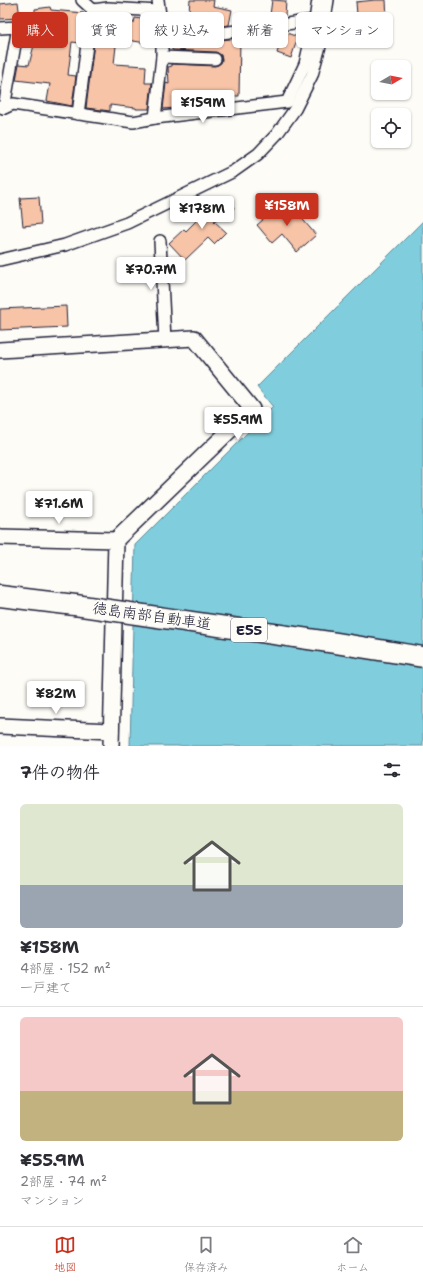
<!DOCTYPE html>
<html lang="ja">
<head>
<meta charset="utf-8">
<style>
	:root { --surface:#fff; --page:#f2f2f3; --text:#2b2b33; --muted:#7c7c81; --line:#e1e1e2; --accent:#c8321e }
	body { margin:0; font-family:"Shantell Sans","Klee One",sans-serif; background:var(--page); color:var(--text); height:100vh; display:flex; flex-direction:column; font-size:15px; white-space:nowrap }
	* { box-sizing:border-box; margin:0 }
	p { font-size:13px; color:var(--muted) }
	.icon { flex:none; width:22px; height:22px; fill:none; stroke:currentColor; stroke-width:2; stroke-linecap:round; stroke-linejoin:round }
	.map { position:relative; height:746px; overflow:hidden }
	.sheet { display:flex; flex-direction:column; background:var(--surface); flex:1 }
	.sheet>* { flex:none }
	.hud { position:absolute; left:12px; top:12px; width:399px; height:36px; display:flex; gap:8px }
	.needle { width:26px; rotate:80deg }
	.controls { position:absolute; left:371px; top:60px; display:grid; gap:8px }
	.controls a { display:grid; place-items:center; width:40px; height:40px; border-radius:6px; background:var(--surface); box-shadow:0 1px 3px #0004; font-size:20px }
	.price { position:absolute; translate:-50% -34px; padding:0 9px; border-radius:4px; background:#fff; color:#222; font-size:13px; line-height:26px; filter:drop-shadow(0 1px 2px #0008) }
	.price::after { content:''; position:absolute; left:50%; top:24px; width:12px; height:9px; margin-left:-6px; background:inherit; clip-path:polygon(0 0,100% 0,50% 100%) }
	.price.selected { background:var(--accent); color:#fff }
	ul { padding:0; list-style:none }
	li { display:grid; align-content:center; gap:8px; height:212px; padding:0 20px }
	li+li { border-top:1px solid var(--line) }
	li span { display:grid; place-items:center; height:124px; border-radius:6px; color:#555 }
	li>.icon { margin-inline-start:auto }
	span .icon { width:72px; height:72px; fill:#fffc; stroke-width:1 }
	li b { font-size:17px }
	h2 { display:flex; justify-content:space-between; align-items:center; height:48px; padding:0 20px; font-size:17px }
	.pill { padding:0 14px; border-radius:6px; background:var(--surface); box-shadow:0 1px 3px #0004; font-size:14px; line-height:36px }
	.pill.selected { background:var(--accent); color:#fff }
	.menu { display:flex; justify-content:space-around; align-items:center; height:56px; border-top:1px solid var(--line); background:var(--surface); font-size:11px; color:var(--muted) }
	.menu a { display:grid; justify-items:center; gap:2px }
	.menu .selected { color:var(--accent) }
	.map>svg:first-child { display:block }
	.water { fill:#80cedd; stroke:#5a899c }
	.building { fill:#f7c4a7; stroke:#22223b }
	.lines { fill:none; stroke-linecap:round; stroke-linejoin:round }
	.street-casing { stroke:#22223b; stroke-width:14 }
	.secondary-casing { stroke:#22223b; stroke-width:18 }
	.highway-casing { stroke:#22223b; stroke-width:23 }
	.street { stroke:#fdfcf7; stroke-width:11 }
	.secondary { stroke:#fdfcf7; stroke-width:15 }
	.highway { stroke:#fdfcf7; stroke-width:20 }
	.highway-bridge-casing { stroke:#22223b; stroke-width:23; stroke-linecap:butt }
	.highway-bridge { stroke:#fdfcf7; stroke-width:20 }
	.labels { text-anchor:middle; stroke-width:3.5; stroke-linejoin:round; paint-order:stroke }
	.shield { fill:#fdfcf7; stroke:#646373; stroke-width:1 }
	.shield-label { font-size:14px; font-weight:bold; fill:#22223b }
	.street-label { font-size:15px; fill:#22223b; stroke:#fdfcf7 }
</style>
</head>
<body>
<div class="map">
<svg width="423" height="746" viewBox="0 0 423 746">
	<rect width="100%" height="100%" fill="#fdfcf7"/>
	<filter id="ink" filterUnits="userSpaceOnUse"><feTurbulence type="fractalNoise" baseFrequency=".025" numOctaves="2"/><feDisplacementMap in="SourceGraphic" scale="8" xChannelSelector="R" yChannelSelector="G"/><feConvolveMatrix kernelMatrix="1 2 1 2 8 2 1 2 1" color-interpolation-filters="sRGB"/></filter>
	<g filter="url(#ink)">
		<polygon class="water" points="423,221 423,746 130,746 135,545 273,407 257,387"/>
		<g class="building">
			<polygon points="190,0 214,0 213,6 232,10 229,25 218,27 215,34 216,37 220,40 240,38 239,96 213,96 214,103 197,105 197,106 163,109 166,83 169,84 168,67 172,66 172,64 215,66 221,63 222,60 221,55 216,52 172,50 172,34 187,34"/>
			<polygon points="272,0 286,1 285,16 270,15"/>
			<polygon points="375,0 386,0 388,40 364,41 362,28 358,28 356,2"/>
			<polygon points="18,2 20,18 0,19 0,4"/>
			<polygon points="50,7 51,10 84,13 79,32 82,32 80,43 72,42 68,75 76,76 72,106 47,101 50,84 16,80 19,64 29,65 39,25 35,25 35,9"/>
			<polygon points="135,18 148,20 146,43 108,37 107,20 134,23"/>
			<polygon points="284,32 298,37 291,58 277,53"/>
			<polygon points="94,43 116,46 114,64 146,66 145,83 152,83 149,109 136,109 136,108 110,105 110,111 86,108"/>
			<polygon points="39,197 41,224 23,226 20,198"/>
			<polygon points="226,197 234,208 214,221 226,232 214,244 208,238 185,260 169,243 184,229 186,231 207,210"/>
			<polygon points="286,200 316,235 297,252 282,234 272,243 257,225"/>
			<polygon points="66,306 67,327 0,330 0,309"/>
		</g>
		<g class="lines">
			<g class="street-casing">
				<g id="street">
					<polyline points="93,10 108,8 159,11"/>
					<polyline points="0,28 18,27 4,108"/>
					<polyline points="222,33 315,20"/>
					<polyline points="162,57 215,59"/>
					<polyline points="0,107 4,108 13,104 133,122 155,118 287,102 305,64 315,20 318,0"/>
					<polyline points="78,114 89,29 93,10 82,0"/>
					<polyline points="155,118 162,57 162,31 158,0"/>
					<polyline points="160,241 165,340"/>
					<polyline points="0,260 65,245 127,223 234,171 258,154 277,134 295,109 312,75 322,39 328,0"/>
				</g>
			</g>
			<g class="secondary-casing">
				<g id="secondary">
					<polyline points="0,350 194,338 252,409 116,540 111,746"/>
					<polyline points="0,537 116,540"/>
					<polyline points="0,726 111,731"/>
				</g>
			</g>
			<g class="highway-casing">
				<polyline id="highway" points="0,596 75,605"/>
			</g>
			<use href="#street" class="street"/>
			<use href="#secondary" class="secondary"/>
			<use href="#highway" class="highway"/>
			<g class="highway-bridge-casing">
				<polyline id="highway-bridge" points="75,605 336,643 423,657"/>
			</g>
			<use href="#highway-bridge" class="highway-bridge"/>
		</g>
	</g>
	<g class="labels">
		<rect class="shield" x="231" y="618" width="36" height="24" rx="3"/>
		<g class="shield-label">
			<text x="249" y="635">E55</text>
		</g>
		<g class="street-label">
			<text transform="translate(152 616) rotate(8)" y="5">徳島南部自動車道</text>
		</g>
	</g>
</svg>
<div class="controls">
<a><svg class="needle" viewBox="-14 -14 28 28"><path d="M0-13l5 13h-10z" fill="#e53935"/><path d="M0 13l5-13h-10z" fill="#7c7c81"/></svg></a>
<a><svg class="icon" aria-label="locate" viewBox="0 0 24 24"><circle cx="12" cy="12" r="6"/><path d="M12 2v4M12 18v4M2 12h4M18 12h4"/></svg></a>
</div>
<b class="price" style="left:203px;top:124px">¥159M</b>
<b class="price selected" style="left:287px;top:227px">¥158M</b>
<b class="price" style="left:202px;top:230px">¥178M</b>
<b class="price" style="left:151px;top:291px">¥70.7M</b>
<b class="price" style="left:238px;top:441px">¥55.9M</b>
<b class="price" style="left:59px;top:525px">¥71.6M</b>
<b class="price" style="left:56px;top:715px">¥82M</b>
<div class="hud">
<a class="pill selected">購入</a>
<a class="pill">賃貸</a>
<a class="pill">絞り込み</a>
<a class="pill">新着</a>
<a class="pill">マンション</a>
</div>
</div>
<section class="sheet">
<h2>7件の物件<svg class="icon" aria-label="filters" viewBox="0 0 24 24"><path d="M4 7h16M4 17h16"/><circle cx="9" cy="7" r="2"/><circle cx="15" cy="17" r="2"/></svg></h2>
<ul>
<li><span style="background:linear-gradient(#dfe7d0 65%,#9aa5b1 0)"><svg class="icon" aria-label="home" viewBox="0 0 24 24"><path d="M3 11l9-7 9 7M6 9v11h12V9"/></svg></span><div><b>¥158M</b><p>4部屋 · 152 m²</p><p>一戸建て</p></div></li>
<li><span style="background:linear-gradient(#f6c9c9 60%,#c2b280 0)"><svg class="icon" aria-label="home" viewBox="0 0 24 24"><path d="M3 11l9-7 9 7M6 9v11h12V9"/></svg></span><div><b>¥55.9M</b><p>2部屋 · 74 m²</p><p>マンション</p></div></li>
</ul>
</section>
<nav class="menu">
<a class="selected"><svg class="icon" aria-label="map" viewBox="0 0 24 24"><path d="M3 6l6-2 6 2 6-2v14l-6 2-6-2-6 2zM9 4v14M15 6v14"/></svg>地図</a>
<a><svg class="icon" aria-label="saved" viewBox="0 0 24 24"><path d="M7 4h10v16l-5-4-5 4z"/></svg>保存済み</a>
<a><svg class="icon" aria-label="home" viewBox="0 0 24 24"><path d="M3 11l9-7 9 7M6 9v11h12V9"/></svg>ホーム</a>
</nav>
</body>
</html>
